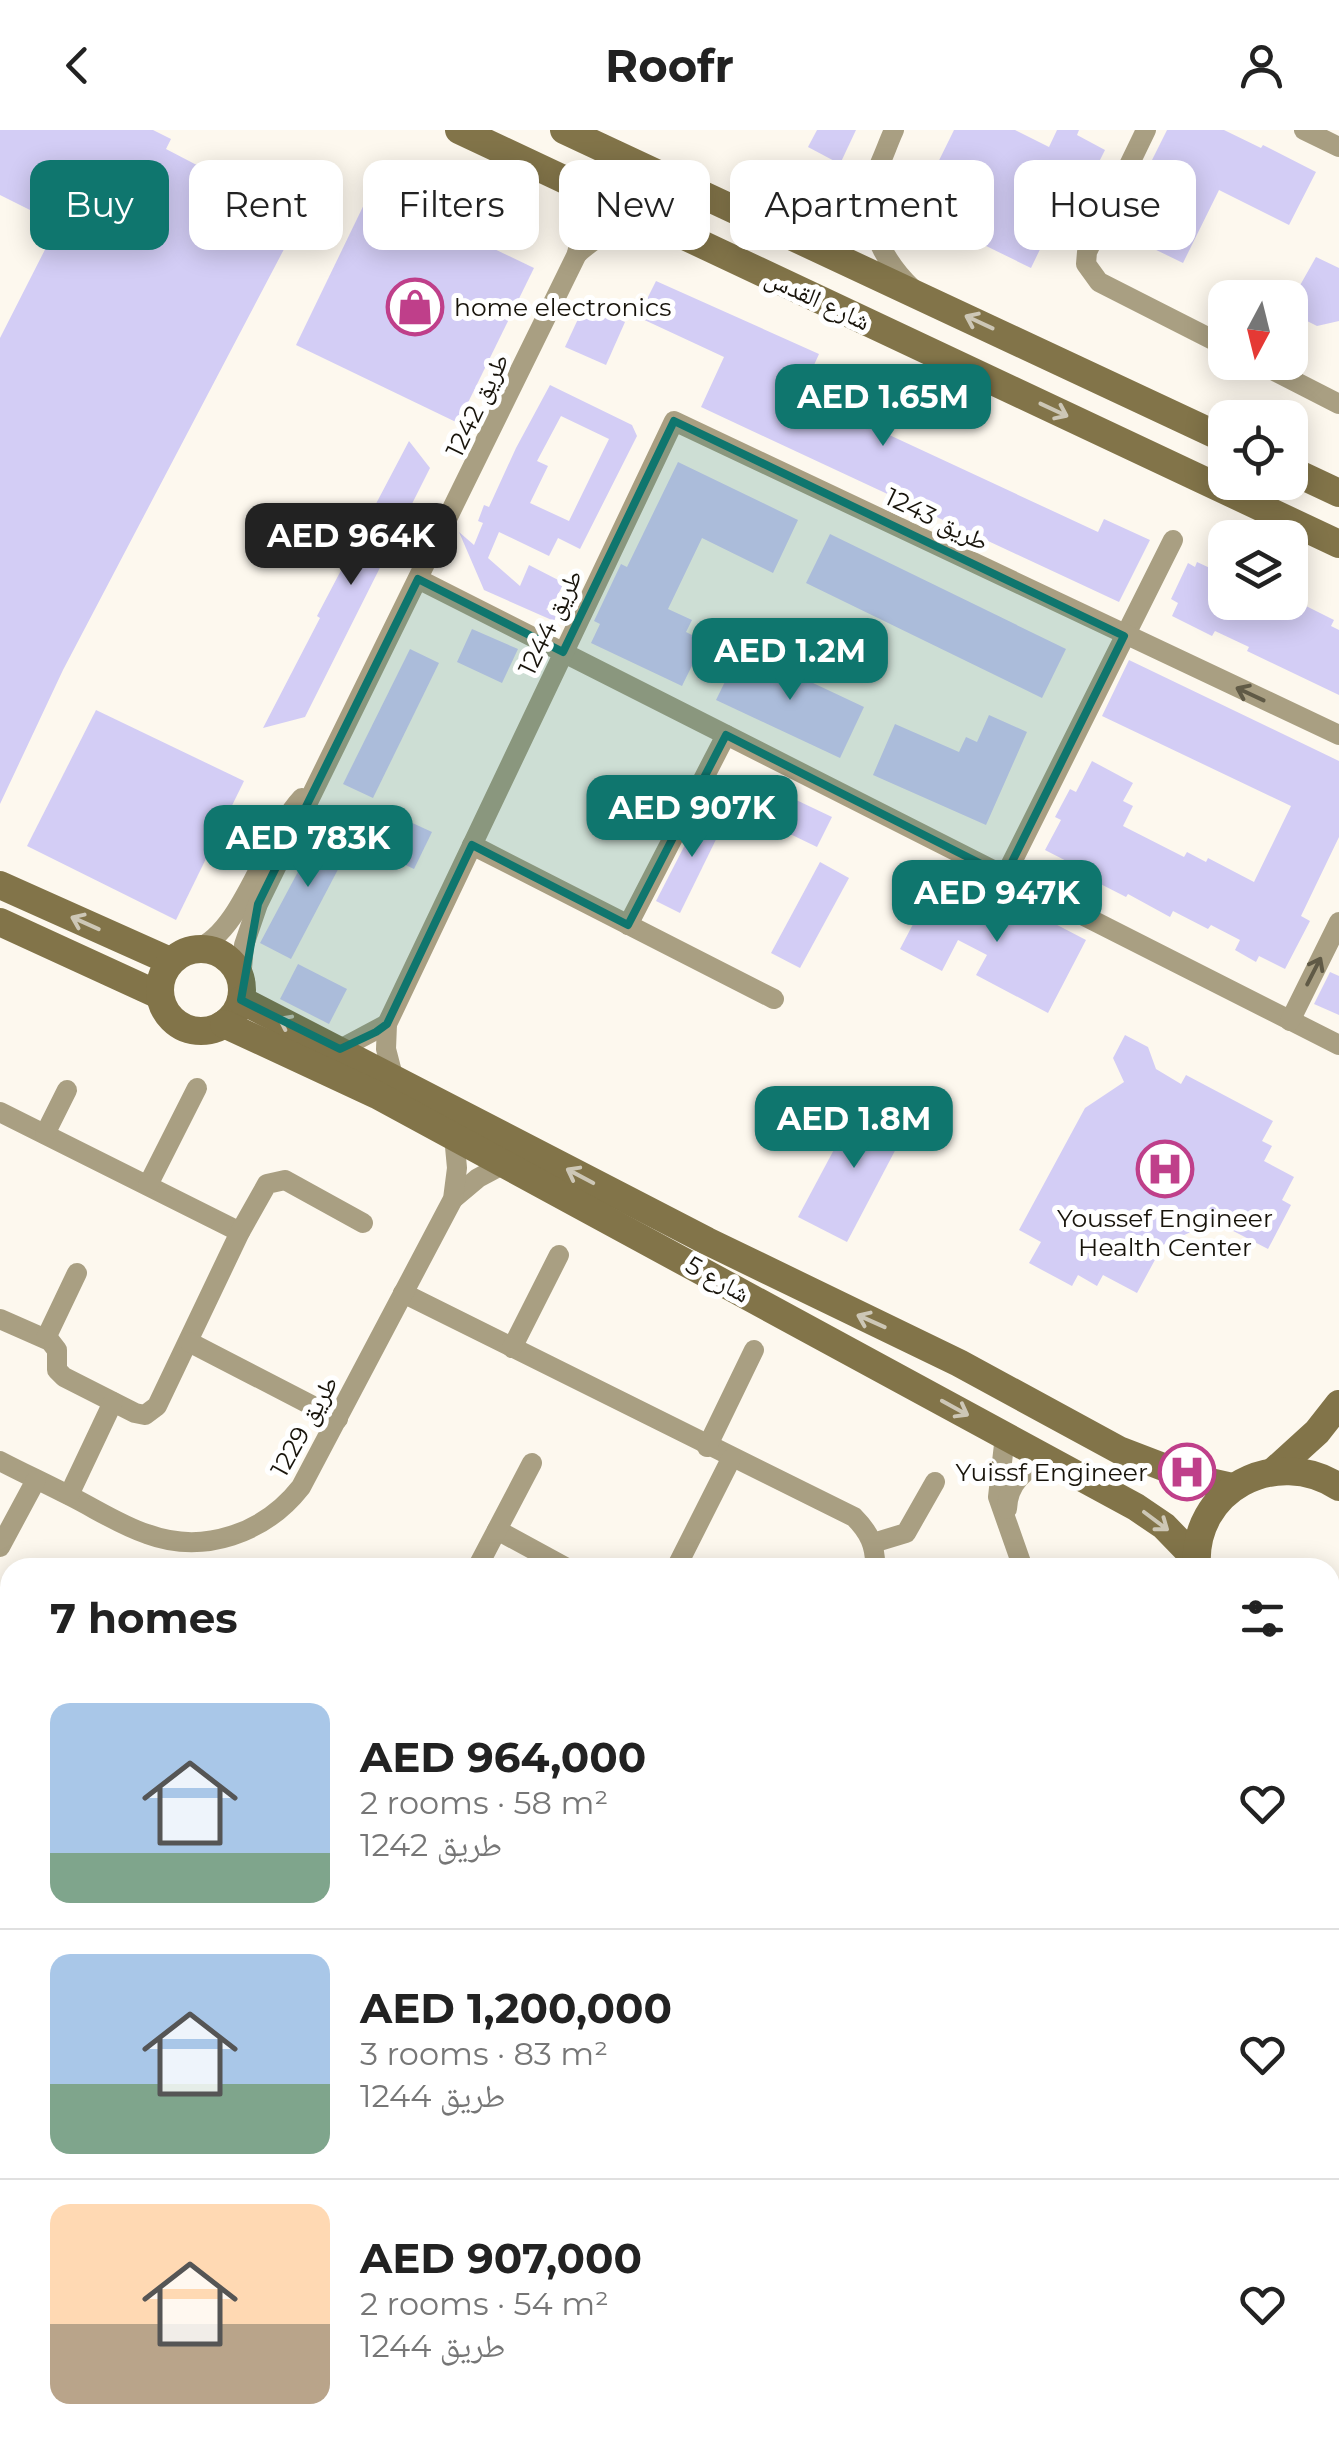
<!DOCTYPE html>
<html lang="en">
<head>
<meta charset="utf-8">
<style>
	:root { --surface:#fff; --page:#f6f6f6; --text:#222; --muted:#767676; --line:#e0e0e0; --accent:#0f766e }
	body { margin:0; font-family:Montserrat,"Noto Naskh Arabic",sans-serif; background:var(--page); color:var(--text); height:100vh; display:flex; flex-direction:column; font-size:38px; white-space:nowrap }
	* { box-sizing:border-box; margin:0 }
	p { font-size:32px; color:var(--muted) }
	.icon { flex:none; width:55px; height:55px; fill:none; stroke:currentColor; stroke-width:2; stroke-linecap:round; stroke-linejoin:round }
	.map { position:relative; flex:1; overflow:hidden }
	.panel { position:absolute; left:0px; top:1428px; width:1340px; height:892px; display:flex; flex-direction:column; background:var(--surface); border-radius:30px 30px 0 0; box-shadow:0 5px 25px #0003 }
	.panel>* { flex:none }
	.banner { position:absolute; left:30px; top:30px; width:1280px; height:90px; display:flex; gap:20px }
	.needle { width:65px; rotate:187deg }
	.buttons { position:absolute; left:1208px; top:150px; display:grid; gap:20px }
	.buttons a { display:grid; place-items:center; width:100px; height:100px; border-radius:20px; background:var(--surface); box-shadow:0 5px 25px #0003; font-size:50px }
	.price { position:absolute; translate:-50% -85px; padding:0 22px; border-radius:20px; background:var(--accent); color:#fff; font-size:32px; line-height:65px; filter:drop-shadow(0 2px 5px #0008) }
	.price::after { content:''; position:absolute; left:50%; top:60px; width:30px; height:22px; margin-left:-15px; background:inherit; clip-path:polygon(0 0,100% 0,50% 100%) }
	.price.active { background:#222; color:#fff }
	ul { padding:0; list-style:none }
	li { display:flex; align-items:center; gap:30px; height:250px; padding:0 50px }
	li+li { border-top:2px solid var(--line) }
	li span { display:grid; place-items:center; flex:none; width:280px; height:200px; border-radius:20px; color:#555 }
	li>.icon { margin-inline-start:auto }
	span .icon { width:120px; height:120px; fill:#fffc; stroke-width:1 }
	li b { font-size:42px }
	h2 { display:flex; justify-content:space-between; align-items:center; height:120px; padding:0 50px; font-size:42px }
	.tag { padding:0 35px; border-radius:20px; background:var(--surface); box-shadow:0 5px 25px #0003; font-size:35px; line-height:90px }
	.tag.active { background:var(--accent); color:#fff }
	header { display:flex; justify-content:space-between; align-items:center; height:130px; padding:0 50px; background:var(--surface); font-size:45px; font-weight:700 }
	.map>svg:first-child { display:block }
	.green { fill:#bce7c9 }
	.building { fill:#d3cdf5; fill-rule:evenodd }
	.lines { fill:none; stroke-linecap:round; stroke-linejoin:round }
	.street { stroke:#a99f82; stroke-width:20 }
	.secondary { stroke:#827449; stroke-width:28 }
	.oneway { stroke:#cdc7b6 }
	.oneway2 { stroke:#605a46 }
	.marked { fill:#0f766e; fill-opacity:0.2; stroke:#0f766e; stroke-width:8; stroke-linejoin:round }
	.labels { text-anchor:middle; stroke-width:10; stroke-linejoin:round; paint-order:stroke }
	.street-label { font-size:25px; fill:#18140b; stroke:#fff }
	.poi-label { font-size:25px; fill:#18140b; stroke:#fff; text-anchor:start }
</style>
</head>
<body>
<header><svg class="icon" aria-label="back" viewBox="0 0 24 24"><path d="M15 5l-7 7 7 7"/></svg>Roofr<svg class="icon" aria-label="person" viewBox="0 0 24 24"><circle cx="12" cy="8" r="4"/><path d="M4 21q1-7 8-7t8 7"/></svg></header>
<div class="map">
<svg width="1339" height="2318" viewBox="0 0 1339 2318">
	<rect width="100%" height="100%" fill="#fdf8ee"/>
	<polygon class="green" points="1339,1903 1339,2318 1281,2318 1279,2310 1330,2310 1330,1906"/>
	<g class="building">
		<polygon points="0,0 153,0 171,9 166,19 237,56 240,51 303,83 63,540 0,674 0,208 58,94 0,65"/>
		<polygon points="817,0 856,0 840,34 808,17"/>
		<polygon points="954,0 1015,0 1049,17 1057,0 1079,0 1077,5 1105,20 1084,62 1071,55 1031,138 976,111 982,100 919,71"/>
		<polygon points="1167,0 1224,0 1261,18 1263,15 1316,42 1289,95 1219,60 1183,133 1113,99 1140,44 1144,46"/>
		<polygon points="371,60 534,138 458,293 296,215"/>
		<polygon points="1316,127 1339,138 1339,191 1317,196 1299,187 1306,172 1294,166"/>
		<polygon points="656,151 819,224 801,264 1098,402 1104,389 1150,410 1119,472 701,277 724,227 638,187"/>
		<polygon points="585,174 625,192 606,235 565,217"/>
		<path d="M 550,255 L 632,295 L 637,306 L 580,419 L 558,408 L 549,426 L 499,402 L 488,428 L 520,456 L 529,435 L 564,453 L 552,476 L 546,479 L 556,487 L 554,491 L 484,460 L 459,402 L 474,415 L 483,393 L 478,391 L 484,375 L 489,377 L 516,318 ZM 561,286 L 609,309 L 569,391 L 530,373 L 548,336 L 537,331 Z"/>
		<polygon points="409,311 430,338 305,587 263,598 320,488 317,486"/>
		<polygon points="678,332 798,390 773,443 702,408 668,479 692,490 686,502 704,511 682,556 591,513 600,494 594,491 621,434 627,437"/>
		<polygon points="830,404 1066,519 1042,568 806,453"/>
		<polygon points="1197,432 1225,445 1225,472 1298,472 1334,490 1331,496 1339,500 1339,565 1247,521 1249,517 1215,501 1212,506 1172,486 1178,473 1171,469 1188,433 1195,437"/>
		<polygon points="472,499 518,519 502,553 457,532"/>
		<polygon points="410,519 439,533 373,668 343,654"/>
		<polygon points="741,519 864,577 840,628 716,570"/>
		<polygon points="1129,530 1339,631 1339,707 1301,786 1310,791 1285,839 1259,826 1256,832 1235,820 1240,810 1211,795 1208,799 1173,781 1170,787 1128,764 1126,767 1079,743 1082,739 1045,720 1061,690 1055,687 1070,659 1076,662 1092,631 1133,653 1123,671 1133,676 1123,696 1184,727 1187,722 1206,732 1208,728 1254,752 1291,676 1102,586"/>
		<polygon points="96,580 244,651 176,790 27,716"/>
		<polygon points="989,585 1027,602 986,695 873,645 895,594 959,622 966,607 977,612"/>
		<polygon points="754,650 832,687 817,717 740,680"/>
		<polygon points="705,676 727,687 680,783 656,771"/>
		<polygon points="384,680 432,702 414,739 367,717"/>
		<polygon points="325,691 355,707 291,829 260,813"/>
		<polygon points="820,732 849,748 800,838 771,823"/>
		<polygon points="933,756 957,768 960,762 1008,787 1015,773 1086,810 1048,883 976,845 987,825 958,810 942,841 900,819"/>
		<polygon points="298,834 347,859 329,894 280,869"/>
		<polygon points="1330,842 1339,846 1339,885 1314,874"/>
		<polygon points="1125,905 1148,917 1156,939 1181,954 1186,945 1273,991 1262,1011 1272,1016 1264,1031 1294,1047 1282,1070 1291,1075 1268,1119 1214,1091 1163,1115 1137,1163 1103,1145 1097,1156 1078,1145 1072,1156 1029,1133 1041,1112 1019,1100 1085,978 1124,952 1113,928"/>
		<polygon points="861,969 909,994 847,1112 798,1087"/>
	</g>
	<g class="lines">
		<g class="street">
			<polyline points="1146,0 1087,122 1086,134 1099,152 1225,216"/>
			<polyline points="1304,0 1339,17"/>
			<path d="M 865,63 C 870,100 884,132 912,158"/>
			<path d="M 776,98 C 805,96 843,86 863,64 C 875,52 886,17 894,0"/>
			<path d="M 577,124 C 599,104 621,94 650,90"/>
			<polyline points="1257,232 1339,274"/>
			<polyline points="418,449 1339,915"/>
			<polyline points="472,715 774,869"/>
			<polyline points="1005,746 1173,410"/>
			<polyline points="628,795 726,605"/>
			<path d="M 196,819 C 243,802 265,707 302,668"/>
			<polyline points="241,850 244,815 258,774 577,124 582,97 576,56"/>
			<polyline points="1290,891 1339,792"/>
			<polyline points="340,919 387,894"/>
			<polyline points="393,946 386,919 387,894 674,291 1339,605"/>
			<polyline points="0,982 240,1102"/>
			<polyline points="45,1004 67,960"/>
			<polyline points="148,1055 197,958"/>
			<polyline points="453,1069 478,1048 506,1033"/>
			<path d="M 403,1163 L 854,1387 C 869,1402 876,1416 875,1438"/>
			<polyline points="0,1189 50,1211 57,1220 57,1240 64,1247 135,1283 145,1285 157,1276 240,1102 267,1054 285,1050 363,1093"/>
			<polyline points="46,1208 77,1143"/>
			<polyline points="189,1212 338,1289"/>
			<polyline points="512,1218 559,1125"/>
			<polyline points="1005,1306 998,1367 1023,1438"/>
			<polyline points="707,1317 754,1220"/>
			<path d="M 0,1331 C 23,1343 47,1354 70,1366 C 96,1379 120,1395 147,1404 C 204,1425 265,1403 301,1357 L 453,1069 L 457,1038 L 454,1006"/>
			<polyline points="69,1365 113,1272"/>
			<path d="M 1007,1379 C 1008,1353 1024,1340 1047,1329"/>
			<polyline points="497,1400 567,1438"/>
			<polyline points="873,1413 906,1403 935,1352"/>
			<polyline points="0,1417 36,1350"/>
			<polyline points="477,1438 532,1333"/>
			<polyline points="676,1438 731,1329"/>
			<polyline points="0,1690 10,1695"/>
			<polyline points="0,1771 10,1776"/>
			<polyline points="0,1868 10,1849"/>
			<polyline points="0,1980 10,1985"/>
			<polyline points="0,2169 10,2150"/>
			<polyline points="0,2292 10,2297"/>
			<polyline points="35,2310 50,2318"/>
			<polyline points="647,2310 663,2318"/>
			<polyline points="185,2318 189,2310"/>
			<polyline points="354,2318 358,2310"/>
		</g>
		<g class="secondary">
			<polyline points="459,0 1339,414"/>
			<polyline points="564,0 1225,309"/>
			<polyline points="1290,340 1339,363"/>
			<polyline points="0,755 170,831"/>
			<polyline points="0,792 159,865"/>
			<circle cx="201" cy="860" r="41"/>
			<polyline points="241,870 707,1111 959,1233 1119,1320 1192,1348 1232,1357"/>
			<polyline points="224,894 377,965 1136,1377 1164,1396 1196,1429"/>
			<polyline points="1275,1340 1317,1302 1339,1274"/>
			<path d="M 1197,1438 C 1191,1359 1276,1316 1339,1357"/>
			<polyline points="1330,1506 1339,1500"/>
			<polyline points="796,2318 801,2310"/>
			<polyline points="859,2318 863,2310"/>
		</g>
	</g>
	<defs><path id="oneway-shaft" d="M-6 0H5M1.5-3L5.5 0L1.5 3" fill="none" stroke-width="1.6" stroke-linecap="round" stroke-linejoin="round" transform="scale(2.5)"/></defs>
	<g class="oneway">
		<use href="#oneway-shaft" transform="translate(979 192) rotate(-155)"/>
		<use href="#oneway-shaft" transform="translate(1054 280) rotate(25)"/>
		<use href="#oneway-shaft" transform="translate(85 793) rotate(-156)"/>
		<use href="#oneway-shaft" transform="translate(292 895) rotate(-153)"/>
		<use href="#oneway-shaft" transform="translate(580 1046) rotate(-152)"/>
		<use href="#oneway-shaft" transform="translate(871 1191) rotate(-156)"/>
		<use href="#oneway-shaft" transform="translate(955 1278) rotate(29)"/>
		<use href="#oneway-shaft" transform="translate(1156 1391) rotate(37)"/>
	</g>
	<g class="oneway2">
		<use href="#oneway-shaft" transform="translate(1250 564) rotate(-155)"/>
		<use href="#oneway-shaft" transform="translate(1314 841) rotate(-63)"/>
	</g>
	<path class="marked" d="M 674,291 L 1124,506 L 1005,746 L 726,605 L 628,795 L 472,715 L 387,894 L 376,902 L 340,919 L 241,870 L 258,774 L 418,449 L 563,522 Z"/>
	<defs>
		<g id="shop-ring" transform="scale(2.875)"><circle r="9.5" fill="#fff" stroke="#bf3f8a" stroke-width="1.5"/><path d="M-5-2.5h2.3a2.7 3.5 0 0 1 5.4 0H5L5.5 6h-11ZM-1.5-2.5h3a1.5 2.3 0 0 0-3 0Z" fill="#bf3f8a"/></g>
		<g id="hospital-ring" transform="scale(2.875)"><circle r="9.5" fill="#fff" stroke="#bf3f8a" stroke-width="1.5"/><path d="M-5-5h3v3.5h4V-5h3V5h-3V1.5h-4V5h-3Z" fill="#bf3f8a"/></g>
	</defs>
	<g fill-rule="evenodd">
		<use href="#shop-ring" x="415" y="177"/>
		<use href="#hospital-ring" x="1165" y="1039"/>
		<use href="#hospital-ring" x="1187" y="1342"/>
	</g>
	<g class="labels">
		<g class="street-label">
			<text transform="translate(818 169) rotate(25)" y="9">شارع القدس</text>
			<text transform="translate(477 275) rotate(-64)" y="9">طريق 1242</text>
			<text transform="translate(937 389) rotate(26)" y="9">طريق 1243</text>
			<text transform="translate(550 492) rotate(-64)" y="9">طريق 1244</text>
			<text transform="translate(718 1149) rotate(29)" y="9">شارع 5</text>
			<text transform="translate(304 1296) rotate(-61)" y="9">طريق 1229</text>
		</g>
		<g class="poi-label">
			<text x="454" y="186">home electronics</text>
			<text x="1165" y="1097" text-anchor="middle">Youssef Engineer<tspan x="1165" dy="29">Health Center</tspan></text>
			<text x="1148" y="1351" text-anchor="end">Yuissf Engineer</text>
		</g>
	</g>
</svg>
<div class="buttons">
<a><svg class="needle" viewBox="-14 -14 28 28"><path d="M0-13l5 13h-10z" fill="#e53935"/><path d="M0 13l5-13h-10z" fill="#767676"/></svg></a>
<a><svg class="icon" aria-label="locate" viewBox="0 0 24 24"><circle cx="12" cy="12" r="6"/><path d="M12 2v4M12 18v4M2 12h4M18 12h4"/></svg></a>
<a><svg class="icon" aria-label="layers" viewBox="0 0 24 24"><path d="M12 4l9 5-9 5-9-5zM3 14l9 5 9-5"/></svg></a>
</div>
<b class="price" style="left:883px;top:319px">AED 1.65M</b>
<b class="price active" style="left:351px;top:458px">AED 964K</b>
<b class="price" style="left:790px;top:573px">AED 1.2M</b>
<b class="price" style="left:692px;top:730px">AED 907K</b>
<b class="price" style="left:308px;top:760px">AED 783K</b>
<b class="price" style="left:997px;top:815px">AED 947K</b>
<b class="price" style="left:854px;top:1041px">AED 1.8M</b>
<div class="banner">
<a class="tag active">Buy</a>
<a class="tag">Rent</a>
<a class="tag">Filters</a>
<a class="tag">New</a>
<a class="tag">Apartment</a>
<a class="tag">House</a>
</div>
<section class="panel">
<h2>7 homes<svg class="icon" aria-label="filters" viewBox="0 0 24 24"><path d="M4 7h16M4 17h16"/><circle cx="9" cy="7" r="2"/><circle cx="15" cy="17" r="2"/></svg></h2>
<ul>
<li><span style="background:linear-gradient(#a9c7e8 75%,#7fa58c 0)"><svg class="icon" aria-label="home" viewBox="0 0 24 24"><path d="M3 11l9-7 9 7M6 9v11h12V9"/></svg></span><div><b>AED 964,000</b><p>2 rooms · 58 m²</p><p>طريق 1242</p></div><svg class="icon" aria-label="heart" viewBox="0 0 24 24"><path d="M12 20l-8-8c-3-5 5-10 8-4 3-6 11-1 8 4z"/></svg></li>
<li><span style="background:linear-gradient(#a9c7e8 65%,#7fa58c 0)"><svg class="icon" aria-label="home" viewBox="0 0 24 24"><path d="M3 11l9-7 9 7M6 9v11h12V9"/></svg></span><div><b>AED 1,200,000</b><p>3 rooms · 83 m²</p><p>طريق 1244</p></div><svg class="icon" aria-label="heart" viewBox="0 0 24 24"><path d="M12 20l-8-8c-3-5 5-10 8-4 3-6 11-1 8 4z"/></svg></li>
<li><span style="background:linear-gradient(#ffd9b3 60%,#b9a48a 0)"><svg class="icon" aria-label="home" viewBox="0 0 24 24"><path d="M3 11l9-7 9 7M6 9v11h12V9"/></svg></span><div><b>AED 907,000</b><p>2 rooms · 54 m²</p><p>طريق 1244</p></div><svg class="icon" aria-label="heart" viewBox="0 0 24 24"><path d="M12 20l-8-8c-3-5 5-10 8-4 3-6 11-1 8 4z"/></svg></li>
</ul>
</section>
</div>
</body>
</html>
